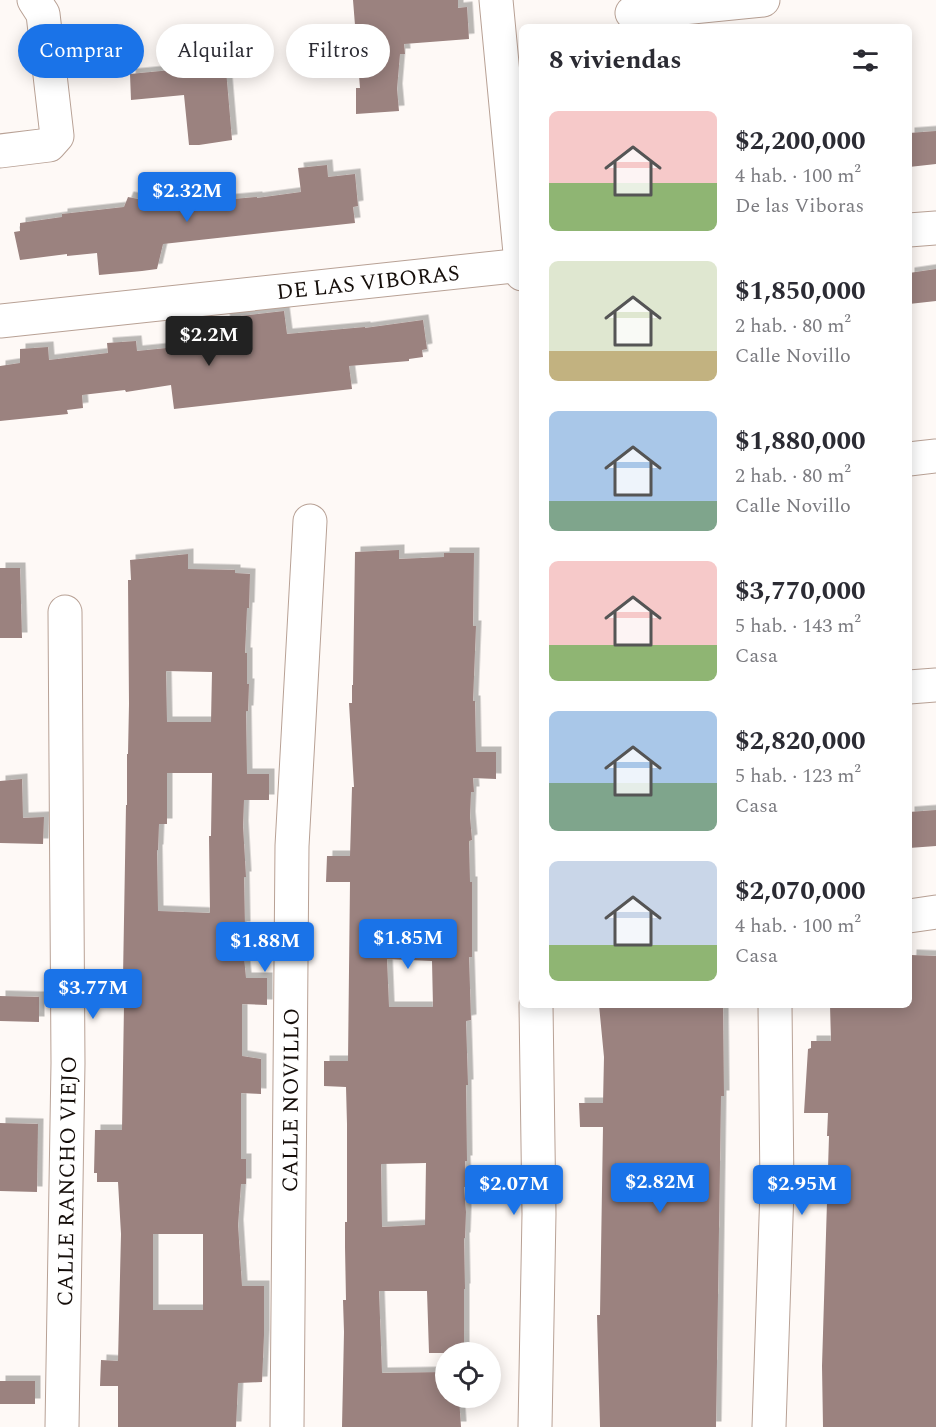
<!DOCTYPE html>
<html lang="es">
<head>
<meta charset="utf-8">
<style>
	:root { --surface:#fff; --page:#f2f2f3; --text:#2b2b33; --muted:#7c7c81; --accent:#1a73e8 }
	body { margin:0; font-family:Spectral,serif; background:var(--page); color:var(--text); height:100vh; display:flex; flex-direction:column; font-size:22px; white-space:nowrap }
	* { box-sizing:border-box; margin:0 }
	p { font-size:20px; color:var(--muted) }
	.icon { flex:none; width:33px; height:33px; fill:none; stroke:currentColor; stroke-width:2; stroke-linecap:round; stroke-linejoin:round }
	.map { position:relative; flex:1; overflow:hidden }
	.sheet { position:absolute; left:519px; top:24px; width:393px; height:984px; display:flex; flex-direction:column; background:var(--surface); border-radius:9px; box-shadow:0 3px 15px #0003 }
	.sheet>* { flex:none }
	.banner { position:absolute; left:18px; top:24px; width:411px; height:54px; display:flex; gap:12px }
	.buttons { position:absolute; left:435px; top:1342px; display:grid; gap:12px }
	.buttons a { display:grid; place-items:center; width:66px; height:66px; border-radius:50%; background:var(--surface); box-shadow:0 3px 15px #0003; font-size:30px }
	.price { position:absolute; translate:-50% -51px; padding:0 14px; border-radius:6px; background:var(--accent); color:#fff; font-size:20px; line-height:39px; filter:drop-shadow(0 2px 3px #0008) }
	.price::after { content:''; position:absolute; left:50%; top:36px; width:18px; height:14px; margin-left:-9px; background:inherit; clip-path:polygon(0 0,100% 0,50% 100%) }
	.price.current { background:#222; color:#fff }
	ul { padding:0; list-style:none }
	li { display:flex; align-items:center; gap:18px; height:150px; padding:0 30px }
	li span { display:grid; place-items:center; flex:none; width:168px; height:120px; border-radius:9px; color:#555 }
	li>.icon { margin-inline-start:auto }
	span .icon { width:72px; height:72px; fill:#fffc; stroke-width:1 }
	li b { font-size:26px }
	h2 { display:flex; justify-content:space-between; align-items:center; height:72px; padding:0 30px; font-size:26px }
	.chip { padding:0 21px; border-radius:27px; background:var(--surface); box-shadow:0 3px 15px #0003; font-size:21px; line-height:54px }
	.chip.current { background:var(--accent); color:#fff }
	.map>svg:first-child { display:block }
	.building { fill:#9b827f; fill-rule:evenodd; filter:url(#shadow) }
	.lines { fill:none; stroke-linecap:round; stroke-linejoin:round }
	.street-casing { stroke:#b8a195; stroke-width:35 }
	.secondary-casing { stroke:#b8a195; stroke-width:35 }
	.street { stroke:#fff; stroke-width:33 }
	.secondary { stroke:#fff; stroke-width:33 }
	.labels { text-anchor:middle; stroke-width:6; stroke-linejoin:round; paint-order:stroke }
	.street-label { font-size:22px; fill:#150e0a; stroke:#fff }
</style>
</head>
<body>
<div class="map">
<svg width="936" height="1427" viewBox="0 0 936 1427">
	<defs>
		<filter id="shadow"><feDropShadow dx="5.5" dy="-5.5" stdDeviation="0" flood-color="#0004"/></filter>
	</defs>
	<rect width="100%" height="100%" fill="#fef9f6"/>
	<g class="building">
		<polygon points="353,0 458,0 458,8 467,7 469,39 404,44 405,54 400,54 397,89 399,111 356,114 356,88 360,88"/>
		<polygon points="225,58 232,140 199,145 189,145 184,95 131,100 130,74 182,69 181,62"/>
		<polygon points="936,131 936,164 909,167 909,133"/>
		<polygon points="327,165 328,177 355,174 358,206 353,207 355,223 163,244 157,269 142,271 99,275 97,253 67,256 67,254 20,260 14,232 20,231 20,223 62,217 62,214 124,207 128,197 138,199 151,198 152,203 211,198 211,201 257,197 257,198 301,192 298,168"/>
		<polygon points="936,269 936,301 909,304 909,273"/>
		<polygon points="284,311 287,334 365,327 365,328 423,320 427,349 422,350 423,357 409,359 409,361 349,366 352,389 174,409 171,385 126,392 125,390 82,395 83,408 67,410 68,414 0,421 0,366 20,363 20,349 48,347 49,360 108,353 107,343 136,341 137,351 227,342 224,318"/>
		<path d="M 399,550 L 399,559 L 444,557 L 444,553 L 474,553 L 473,626 L 476,626 L 473,701 L 475,701 L 476,752 L 496,752 L 496,779 L 473,778 L 474,792 L 471,792 L 470,817 L 472,840 L 469,841 L 470,882 L 472,882 L 472,957 L 469,957 L 471,1020 L 466,1021 L 468,1085 L 466,1085 L 467,1161 L 465,1161 L 466,1187 L 464,1187 L 466,1212 L 465,1238 L 464,1238 L 465,1289 L 464,1289 L 464,1353 L 429,1353 L 427,1291 L 379,1291 L 382,1373 L 446,1372 L 446,1399 L 459,1398 L 461,1427 L 342,1427 L 344,1332 L 343,1300 L 346,1300 L 345,1247 L 345,1222 L 347,1222 L 347,1124 L 346,1087 L 324,1086 L 324,1061 L 348,1061 L 350,882 L 326,882 L 327,856 L 350,856 L 352,787 L 354,787 L 349,703 L 352,703 L 352,685 L 353,685 L 355,552 ZM 387,959 L 432,961 L 433,1007 L 389,1007 ZM 426,1163 L 425,1225 L 382,1227 L 381,1164 Z"/>
		<path d="M 188,554 L 188,569 L 235,570 L 235,573 L 250,574 L 249,608 L 247,608 L 245,653 L 247,653 L 247,684 L 249,684 L 248,711 L 246,711 L 247,774 L 269,774 L 269,800 L 244,800 L 243,826 L 246,877 L 244,877 L 245,927 L 241,927 L 246,978 L 267,978 L 267,1005 L 242,1004 L 242,1056 L 261,1059 L 261,1094 L 241,1093 L 241,1159 L 246,1159 L 246,1184 L 241,1184 L 238,1225 L 242,1286 L 264,1286 L 264,1335 L 262,1382 L 238,1383 L 236,1427 L 118,1427 L 118,1386 L 100,1386 L 101,1360 L 118,1361 L 121,1234 L 118,1182 L 97,1182 L 97,1173 L 94,1173 L 95,1130 L 122,1130 L 124,1005 L 96,1002 L 96,976 L 123,977 L 126,805 L 127,805 L 127,754 L 128,754 L 129,704 L 128,580 L 131,580 L 130,560 ZM 166,671 L 212,672 L 211,722 L 167,722 ZM 167,773 L 212,773 L 211,836 L 209,836 L 210,913 L 158,911 L 157,850 L 158,850 L 159,824 L 167,824 ZM 153,1234 L 203,1234 L 203,1310 L 153,1310 Z"/>
		<polygon points="0,568 20,568 22,638 0,638"/>
		<polygon points="22,779 23,818 44,817 43,844 0,843 0,781"/>
		<polygon points="936,810 936,846 909,848 909,812"/>
		<polygon points="911,955 936,956 936,1427 823,1427 822,1366 829,1136 827,1136 828,1113 804,1113 808,1049 811,1048 811,1041 831,1041 830,1005 909,1005"/>
		<polygon points="0,996 39,997 39,1022 0,1021"/>
		<polygon points="599,1005 723,1005 724,1096 721,1096 716,1427 600,1427 597,1315 600,1315 603,1127 580,1127 579,1103 603,1103 604,1057"/>
		<polygon points="0,1123 38,1124 37,1192 0,1191"/>
		<rect x="0" y="1381" width="35" height="23"/>
	</g>
	<g class="lines">
		<g class="street-casing">
			<g id="street">
				<polyline points="632,13 763,0"/>
				<polyline points="909,230 936,228"/>
				<path id="s1" d="M 0,321 L 522,265"/>
				<polyline points="909,459 936,456"/>
				<polyline points="909,687 936,685"/>
				<polyline points="909,916 936,912"/>
				<path id="s2" d="M 62,1427 L 68,1063 L 65,612"/>
				<path id="s3" d="M 287,1427 L 292,846 L 310,521"/>
				<polyline points="769,1427 777,1189 775,1005"/>
			</g>
		</g>
		<g class="secondary-casing">
			<g id="secondary">
				<polyline points="496,0 522,274"/>
				<polyline points="0,151 49,145 57,136 43,14 34,0"/>
				<polyline points="535,1427 539,1214 536,1005"/>
			</g>
		</g>
		<use href="#street" class="street"/>
		<use href="#secondary" class="secondary"/>
	</g>
	<g class="labels">
		<g class="street-label">
			<text dy="8" stroke="none"><textPath href="#s1" startOffset="370">DE LAS VIBORAS</textPath></text>
			<text dy="8" stroke="none"><textPath href="#s3" startOffset="327">CALLE NOVILLO</textPath></text>
			<text dy="8" stroke="none"><textPath href="#s2" startOffset="246">CALLE RANCHO VIEJO</textPath></text>
		</g>
	</g>
</svg>
<div class="buttons">
<a><svg class="icon" aria-label="locate" viewBox="0 0 24 24"><circle cx="12" cy="12" r="6"/><path d="M12 2v4M12 18v4M2 12h4M18 12h4"/></svg></a>
</div>
<b class="price" style="left:187px;top:223px">$2.32M</b>
<b class="price current" style="left:209px;top:367px">$2.2M</b>
<b class="price" style="left:408px;top:970px">$1.85M</b>
<b class="price" style="left:265px;top:973px">$1.88M</b>
<b class="price" style="left:93px;top:1020px">$3.77M</b>
<b class="price" style="left:660px;top:1214px">$2.82M</b>
<b class="price" style="left:514px;top:1216px">$2.07M</b>
<b class="price" style="left:802px;top:1216px">$2.95M</b>
<div class="banner">
<a class="chip current">Comprar</a>
<a class="chip">Alquilar</a>
<a class="chip">Filtros</a>
</div>
<section class="sheet">
<h2>8 viviendas<svg class="icon" aria-label="filters" viewBox="0 0 24 24"><path d="M4 7h16M4 17h16"/><circle cx="9" cy="7" r="2"/><circle cx="15" cy="17" r="2"/></svg></h2>
<ul>
<li><span style="background:linear-gradient(#f6c9c9 60%,#8fb573 0)"><svg class="icon" aria-label="home" viewBox="0 0 24 24"><path d="M3 11l9-7 9 7M6 9v11h12V9"/></svg></span><div><b>$2,200,000</b><p>4 hab. · 100 m²</p><p>De las Viboras</p></div></li>
<li><span style="background:linear-gradient(#dfe7d0 75%,#c2b280 0)"><svg class="icon" aria-label="home" viewBox="0 0 24 24"><path d="M3 11l9-7 9 7M6 9v11h12V9"/></svg></span><div><b>$1,850,000</b><p>2 hab. · 80 m²</p><p>Calle Novillo</p></div></li>
<li><span style="background:linear-gradient(#a9c7e8 75%,#7fa58c 0)"><svg class="icon" aria-label="home" viewBox="0 0 24 24"><path d="M3 11l9-7 9 7M6 9v11h12V9"/></svg></span><div><b>$1,880,000</b><p>2 hab. · 80 m²</p><p>Calle Novillo</p></div></li>
<li><span style="background:linear-gradient(#f6c9c9 70%,#8fb573 0)"><svg class="icon" aria-label="home" viewBox="0 0 24 24"><path d="M3 11l9-7 9 7M6 9v11h12V9"/></svg></span><div><b>$3,770,000</b><p>5 hab. · 143 m²</p><p>Casa</p></div></li>
<li><span style="background:linear-gradient(#a9c7e8 60%,#7fa58c 0)"><svg class="icon" aria-label="home" viewBox="0 0 24 24"><path d="M3 11l9-7 9 7M6 9v11h12V9"/></svg></span><div><b>$2,820,000</b><p>5 hab. · 123 m²</p><p>Casa</p></div></li>
<li><span style="background:linear-gradient(#c9d6e8 70%,#8fb573 0)"><svg class="icon" aria-label="home" viewBox="0 0 24 24"><path d="M3 11l9-7 9 7M6 9v11h12V9"/></svg></span><div><b>$2,070,000</b><p>4 hab. · 100 m²</p><p>Casa</p></div></li>
</ul>
</section>
</div>
</body>
</html>
